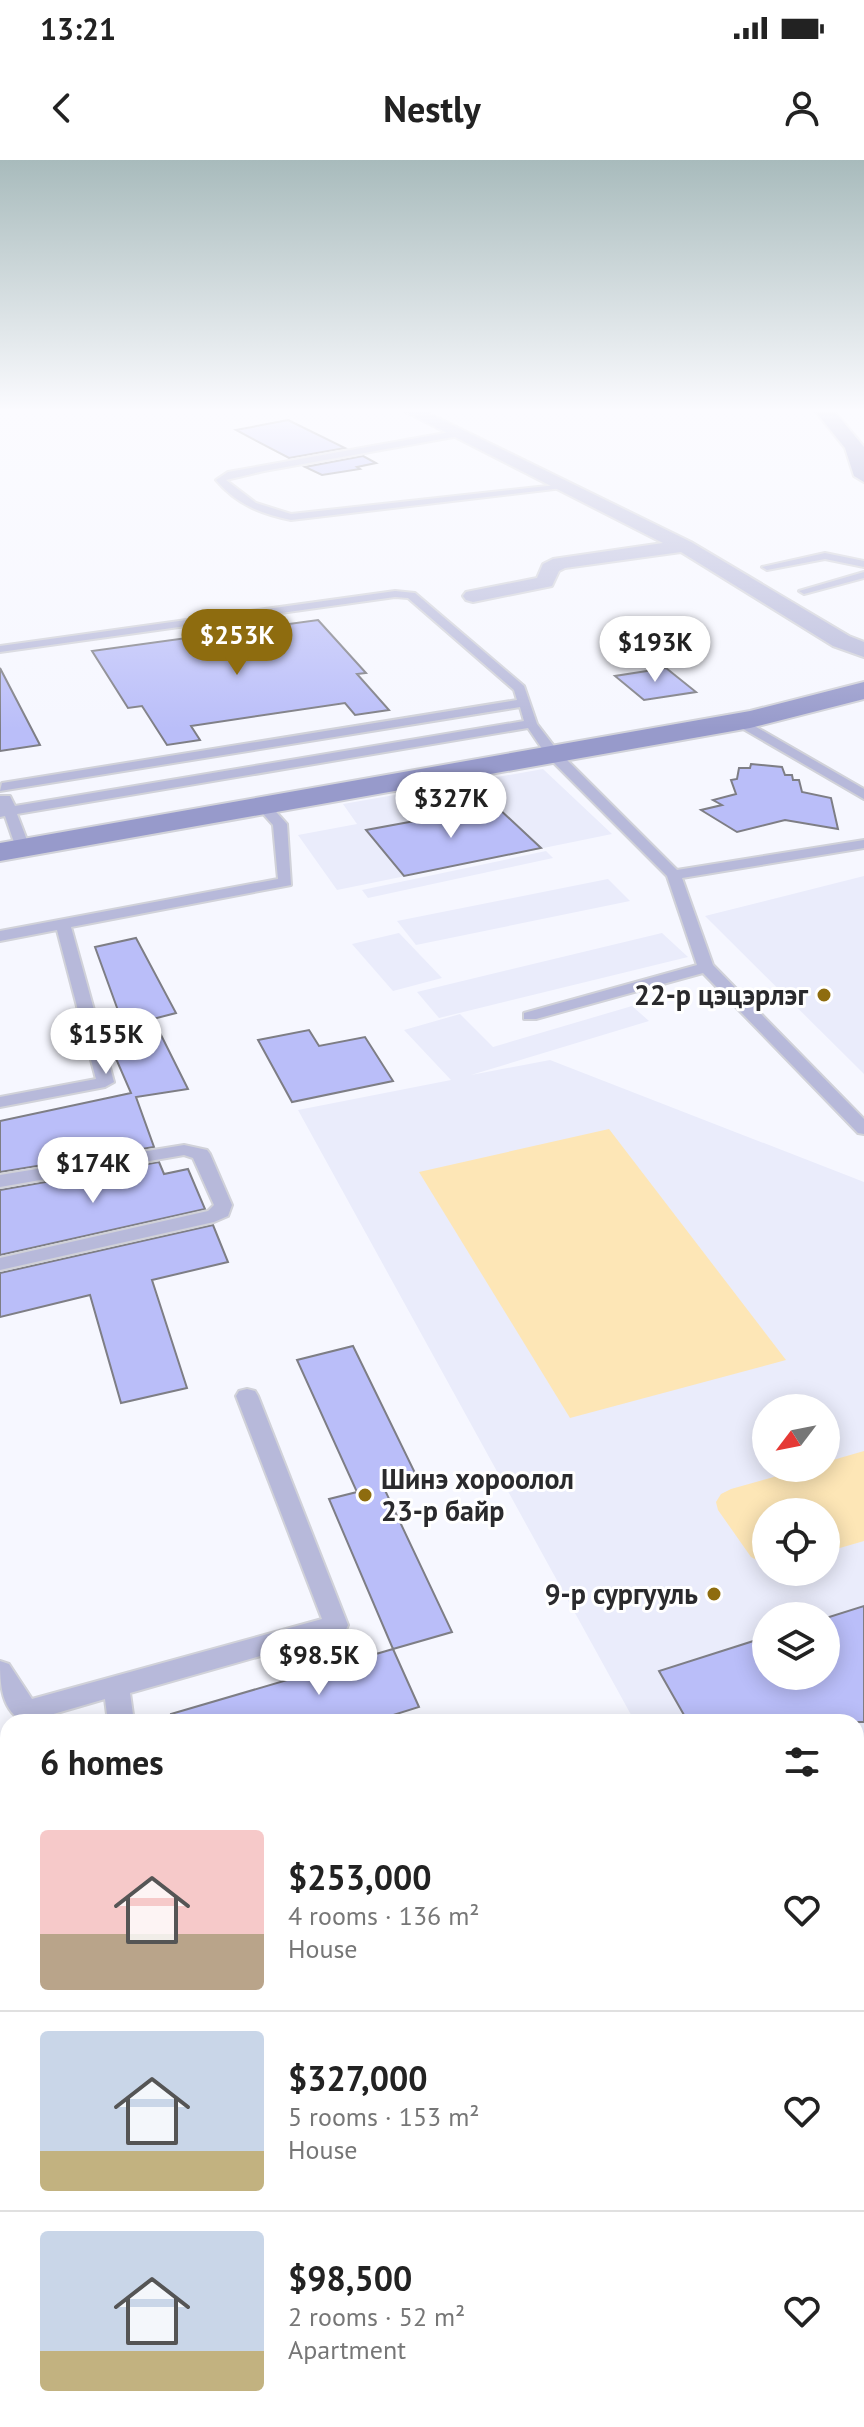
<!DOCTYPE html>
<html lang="en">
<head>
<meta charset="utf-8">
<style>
	:root { --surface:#fff; --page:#f6f6f6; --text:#222; --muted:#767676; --line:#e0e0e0; --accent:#8e6c0f }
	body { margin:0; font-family:"PT Sans",sans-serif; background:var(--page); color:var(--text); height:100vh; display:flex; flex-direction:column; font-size:30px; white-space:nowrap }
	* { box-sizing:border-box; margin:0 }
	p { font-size:26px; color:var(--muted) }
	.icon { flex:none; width:44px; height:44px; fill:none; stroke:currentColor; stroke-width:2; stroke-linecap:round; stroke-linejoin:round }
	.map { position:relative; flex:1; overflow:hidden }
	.side { position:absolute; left:0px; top:1554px; width:864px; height:714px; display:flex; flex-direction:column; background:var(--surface); border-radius:24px 24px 0 0; box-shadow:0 4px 20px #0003 }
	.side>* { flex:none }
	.needle { width:52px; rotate:238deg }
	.buttons { position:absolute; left:752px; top:1234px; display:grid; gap:16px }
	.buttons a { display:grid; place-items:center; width:88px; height:88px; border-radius:50%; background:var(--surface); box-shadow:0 4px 20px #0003; font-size:40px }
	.price { position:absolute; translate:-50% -68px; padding:0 18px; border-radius:28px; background:#fff; color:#222; font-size:26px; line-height:52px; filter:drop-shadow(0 2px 4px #0008) }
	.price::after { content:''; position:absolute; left:50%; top:48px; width:24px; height:18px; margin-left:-12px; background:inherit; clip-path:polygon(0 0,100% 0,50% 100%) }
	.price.active { background:var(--accent); color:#fff }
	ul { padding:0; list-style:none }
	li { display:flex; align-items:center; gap:24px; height:200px; padding:0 40px }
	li+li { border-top:2px solid var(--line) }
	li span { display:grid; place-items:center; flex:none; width:224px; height:160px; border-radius:8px; color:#555 }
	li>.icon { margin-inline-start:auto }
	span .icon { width:96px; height:96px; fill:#fffc; stroke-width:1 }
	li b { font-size:34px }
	h2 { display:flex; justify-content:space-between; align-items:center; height:96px; padding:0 40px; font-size:34px }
	.status { display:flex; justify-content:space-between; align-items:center; height:56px; padding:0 40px; background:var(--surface); direction:ltr }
	.status svg { height:22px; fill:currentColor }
	header { display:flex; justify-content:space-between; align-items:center; height:104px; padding:0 40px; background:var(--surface); font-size:36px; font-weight:800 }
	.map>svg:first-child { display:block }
	.built { fill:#eaecfb; fill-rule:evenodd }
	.green { fill:#fde6b6 }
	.building { fill:#babef9; stroke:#7e7e85; stroke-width:2 }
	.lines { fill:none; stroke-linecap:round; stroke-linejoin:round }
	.lane-casing { stroke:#d1d2d9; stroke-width:4 }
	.street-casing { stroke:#d1d2d9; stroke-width:4 }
	.secondary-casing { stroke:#d1d2d9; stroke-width:4 }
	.lane { fill:#b7b9da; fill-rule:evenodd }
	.street { fill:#b7b9da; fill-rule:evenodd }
	.secondary { fill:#979acb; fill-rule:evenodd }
	.poi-dot { fill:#8e6c0f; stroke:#fff; stroke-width:3 }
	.labels { text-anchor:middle; stroke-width:6; stroke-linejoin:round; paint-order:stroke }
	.poi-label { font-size:28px; font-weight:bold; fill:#2a2a2d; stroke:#fff; text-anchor:end }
</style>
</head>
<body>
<div class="status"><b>13:21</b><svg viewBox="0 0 49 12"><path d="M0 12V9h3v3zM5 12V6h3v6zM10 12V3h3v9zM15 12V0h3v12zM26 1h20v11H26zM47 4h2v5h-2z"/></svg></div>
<header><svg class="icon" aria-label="back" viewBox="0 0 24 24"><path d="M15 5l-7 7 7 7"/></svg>Nestly<svg class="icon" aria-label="person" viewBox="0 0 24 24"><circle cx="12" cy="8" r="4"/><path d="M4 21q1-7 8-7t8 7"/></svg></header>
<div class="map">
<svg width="864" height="2267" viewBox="0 0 864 2267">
	<rect width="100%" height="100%" fill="#f6f7ff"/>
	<g class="built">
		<polygon points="543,609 612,674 337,730 298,675 357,664 343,644"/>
		<polygon points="546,691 553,698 368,738 362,730"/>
		<polygon points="864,716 864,914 705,756"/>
		<polygon points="608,719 630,741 416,785 397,761"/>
		<polygon points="399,773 442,818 393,831 352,784"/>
		<polygon points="662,773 688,797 439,858 417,832"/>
		<path d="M 632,846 L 649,861 L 471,915 L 550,900 L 864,1022 L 864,1979 L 856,1964 L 856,1562 L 635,1562 L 298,950 L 451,920 L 404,870 L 460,854 L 493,887 ZM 766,1248 L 826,1248 L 826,1308 L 766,1308 ZM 766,1352 L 826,1352 L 826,1412 L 766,1412 ZM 766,1456 L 826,1456 L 826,1516 L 766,1516 Z"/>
	</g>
	<g class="green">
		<polygon points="609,969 786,1200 570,1258 419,1012"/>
		<polygon points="864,1291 864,1381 826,1392 826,1352 766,1352 766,1405 751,1397 718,1350 716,1342 721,1334 731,1329 806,1308 826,1308 826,1302"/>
	</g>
	<g class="building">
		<polygon points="288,260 345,288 289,298 236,270"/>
		<polygon points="363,296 376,303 357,307 360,309 322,315 305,307"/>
		<polygon points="318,460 366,513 357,514 389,550 355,555 345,543 191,566 200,580 167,585 142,546 128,548 92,491"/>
		<polygon points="0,508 40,585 0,591"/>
		<polygon points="666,508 696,532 644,540 615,516"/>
		<polygon points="751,604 782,607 785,615 792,615 793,620 799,620 802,632 831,638 838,669 785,660 737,672 701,650 722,645 713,640 736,634 731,620 737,619 739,608 750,608"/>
		<polygon points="496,646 541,688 404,716 366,670"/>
		<polygon points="136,778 176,853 153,859 188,929 136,937 154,987 0,1012 0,961 131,933 100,862 120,856 95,787"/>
		<polygon points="309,870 319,886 365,877 393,921 292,942 258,880"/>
		<polygon points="159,1002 164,1014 188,1009 205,1049 0,1095 0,1030"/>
		<polygon points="213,1065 228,1102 152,1120 187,1228 121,1243 90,1135 0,1157 0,1113"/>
		<polygon points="353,1186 416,1315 382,1324 452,1472 393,1489 329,1339 357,1332 297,1200"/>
		<polygon points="864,1446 864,1562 820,1562 816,1556 799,1562 688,1562 659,1511 766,1477 766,1516 826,1516 826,1458"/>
		<polygon points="393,1489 419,1547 371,1562 172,1562 171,1554"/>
	</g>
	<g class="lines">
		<g class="lane-casing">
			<g id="lane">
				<path d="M 456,271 L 459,276 L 264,311 L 226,320 L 256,343 L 291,354 L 566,324 L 571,327 L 291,360 C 261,354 236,344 216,320 L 228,312 Z"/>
				<polygon points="825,393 864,401 864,407 825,399 767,410 762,407"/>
				<polygon points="864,412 864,418 804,434 799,431"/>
				<polygon points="395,431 415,433 524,526 537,564 557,590 677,710 864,680 864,688 682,718 713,805 864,959 864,974 858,973 703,813 536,859 524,859 524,853 697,805 667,716 547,596 528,568 17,654 30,688 23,692 16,688 5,656 0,657 0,636 10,636 15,646 524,561 520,547 0,631 2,623 517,540 514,530 408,438 395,437 0,492 0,486"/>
				<polygon points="737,556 864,629 864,639 733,563 731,560"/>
				<polygon points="259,644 269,644 287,664 291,725 71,767 114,922 105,927 0,947 0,937 96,919 57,770 0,781 0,771 278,719 273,665 257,647"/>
				<polygon points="184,985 207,990 210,994 232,1045 228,1056 214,1062 0,1110 0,1098 208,1051 214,1045 193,998 184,995 0,1027 0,1015"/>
				<path d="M 247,1229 L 255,1231 L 258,1236 L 348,1465 L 345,1472 L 130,1533 L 134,1562 L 108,1562 L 105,1539 L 26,1562 C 1,1553 0,1523 0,1501 L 9,1504 L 32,1539 L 322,1459 L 236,1236 L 239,1231 Z"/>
				<polygon points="8,1920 8,1951 0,1954 0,1923"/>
				<polygon points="659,2260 693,2260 695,2267 661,2267"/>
			</g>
		</g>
		<g class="street-casing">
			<polygon id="street" points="406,252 426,252 691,382 849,476 864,482 864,497 833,486 681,392 565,408 559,411 552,426 473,442 466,440 463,436 466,432 537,418 543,404 553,399 663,383"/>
		</g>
		<g class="secondary-casing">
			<g id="secondary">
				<polygon points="816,252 835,252 864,287 864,322 854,316 845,288"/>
				<polygon points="864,522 864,539 750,568 0,701 0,683 750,551"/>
			</g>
		</g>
		<use href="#lane" class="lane"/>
		<use href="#street" class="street"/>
		<use href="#secondary" class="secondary"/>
	</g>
	<linearGradient id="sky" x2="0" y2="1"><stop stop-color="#a8bbbc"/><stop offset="0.44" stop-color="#fbfbff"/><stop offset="1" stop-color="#fbfbff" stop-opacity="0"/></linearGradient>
	<rect width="864" height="569" fill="url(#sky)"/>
	<g class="poi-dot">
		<circle cx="824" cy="835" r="8"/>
		<circle cx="365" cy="1335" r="8"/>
		<circle cx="714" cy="1434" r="8"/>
	</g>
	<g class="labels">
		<g class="poi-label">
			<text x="808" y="845">22-р цэцэрлэг</text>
			<text x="381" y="1329" text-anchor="start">Шинэ хороолол<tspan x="381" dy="32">23-р байр</tspan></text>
			<text x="698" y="1444">9-р сургууль</text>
		</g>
	</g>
</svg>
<div class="buttons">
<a><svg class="needle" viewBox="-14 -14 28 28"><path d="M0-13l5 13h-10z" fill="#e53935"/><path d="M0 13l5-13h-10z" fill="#767676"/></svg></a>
<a><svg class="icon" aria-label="locate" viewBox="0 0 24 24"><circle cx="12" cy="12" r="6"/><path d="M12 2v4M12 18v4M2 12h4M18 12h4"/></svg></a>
<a><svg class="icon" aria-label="layers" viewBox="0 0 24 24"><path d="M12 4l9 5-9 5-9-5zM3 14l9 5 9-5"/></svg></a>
</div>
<b class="price active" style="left:237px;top:517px">$253K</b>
<b class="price" style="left:655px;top:524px">$193K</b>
<b class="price" style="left:451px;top:680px">$327K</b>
<b class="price" style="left:106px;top:916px">$155K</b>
<b class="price" style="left:93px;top:1045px">$174K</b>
<b class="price" style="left:319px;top:1537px">$98.5K</b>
<section class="side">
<h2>6 homes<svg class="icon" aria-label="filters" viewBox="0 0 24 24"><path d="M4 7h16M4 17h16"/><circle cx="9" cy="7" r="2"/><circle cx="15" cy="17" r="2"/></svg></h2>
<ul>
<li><span style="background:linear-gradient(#f6c9c9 65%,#b9a48a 0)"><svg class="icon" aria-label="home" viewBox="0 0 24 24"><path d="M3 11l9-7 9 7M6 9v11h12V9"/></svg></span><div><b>$253,000</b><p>4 rooms · 136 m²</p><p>House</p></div><svg class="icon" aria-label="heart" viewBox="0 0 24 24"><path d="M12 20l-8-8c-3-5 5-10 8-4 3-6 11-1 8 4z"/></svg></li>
<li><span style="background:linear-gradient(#c9d6e8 75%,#c2b280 0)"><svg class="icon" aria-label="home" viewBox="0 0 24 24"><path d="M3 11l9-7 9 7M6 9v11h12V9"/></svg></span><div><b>$327,000</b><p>5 rooms · 153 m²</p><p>House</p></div><svg class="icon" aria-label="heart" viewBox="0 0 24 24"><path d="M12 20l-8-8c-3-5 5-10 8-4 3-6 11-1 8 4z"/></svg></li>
<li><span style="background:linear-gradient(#c9d6e8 75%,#c2b280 0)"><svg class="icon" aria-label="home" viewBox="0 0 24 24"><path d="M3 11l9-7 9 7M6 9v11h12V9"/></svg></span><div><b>$98,500</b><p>2 rooms · 52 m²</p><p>Apartment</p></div><svg class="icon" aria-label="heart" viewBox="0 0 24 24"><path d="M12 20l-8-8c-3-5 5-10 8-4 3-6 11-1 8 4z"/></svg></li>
</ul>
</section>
</div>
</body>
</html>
